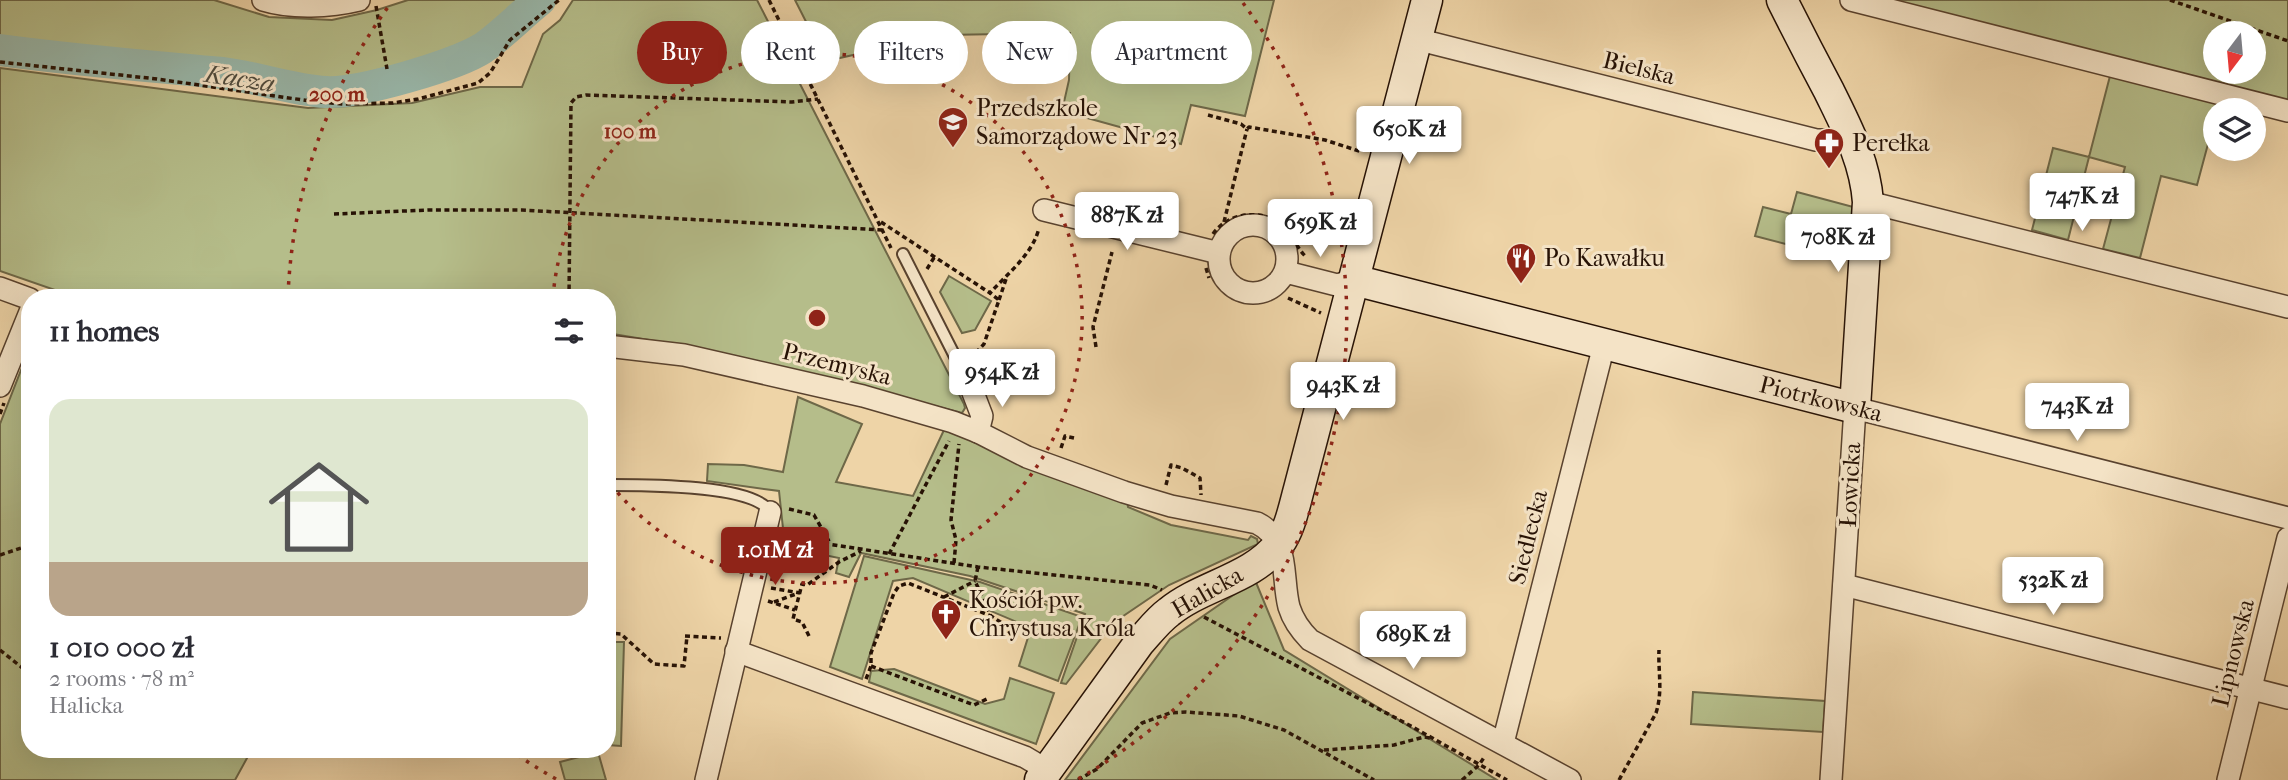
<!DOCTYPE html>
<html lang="en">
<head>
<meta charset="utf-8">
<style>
	:root { --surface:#fff; --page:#f7f7f7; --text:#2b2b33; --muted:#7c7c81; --line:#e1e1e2; --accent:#8f2418 }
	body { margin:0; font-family:"IM FELL French Canon",serif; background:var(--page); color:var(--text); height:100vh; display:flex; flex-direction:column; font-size:26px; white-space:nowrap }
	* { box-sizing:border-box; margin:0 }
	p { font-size:23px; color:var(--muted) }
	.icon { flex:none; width:38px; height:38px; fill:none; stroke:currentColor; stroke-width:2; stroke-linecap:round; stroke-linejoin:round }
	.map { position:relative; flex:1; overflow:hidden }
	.details { position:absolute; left:21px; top:289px; width:595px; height:469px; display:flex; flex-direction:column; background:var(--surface); border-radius:28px; box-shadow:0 7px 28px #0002 }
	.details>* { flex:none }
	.hud { position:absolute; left:637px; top:21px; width:665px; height:63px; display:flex; gap:14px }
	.needle { width:46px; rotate:196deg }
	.buttons { position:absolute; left:2203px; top:21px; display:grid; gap:14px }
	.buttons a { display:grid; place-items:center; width:63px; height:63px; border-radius:50%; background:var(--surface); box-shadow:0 7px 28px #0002; font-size:35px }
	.price { position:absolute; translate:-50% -60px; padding:0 16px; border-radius:7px; background:#fff; color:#222; font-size:23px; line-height:46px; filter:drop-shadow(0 2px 4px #0008) }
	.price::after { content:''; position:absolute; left:50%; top:42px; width:21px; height:16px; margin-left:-10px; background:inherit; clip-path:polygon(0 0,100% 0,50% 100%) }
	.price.active { background:var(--accent); color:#fff }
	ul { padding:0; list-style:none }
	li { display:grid; align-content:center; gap:14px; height:371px; padding:0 28px }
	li+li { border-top:2px solid var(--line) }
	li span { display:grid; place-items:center; height:217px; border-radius:21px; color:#555 }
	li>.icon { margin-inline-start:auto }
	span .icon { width:126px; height:126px; fill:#fffc; stroke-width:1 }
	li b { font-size:30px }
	h2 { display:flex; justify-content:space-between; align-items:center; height:84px; padding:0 28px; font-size:30px }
	.tag { padding:0 24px; border-radius:32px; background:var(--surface); box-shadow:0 7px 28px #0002; font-size:24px; line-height:63px }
	.tag.active { background:var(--accent); color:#fff }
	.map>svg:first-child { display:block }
	.green { fill:#b5bd8a; stroke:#6e6848; stroke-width:2; fill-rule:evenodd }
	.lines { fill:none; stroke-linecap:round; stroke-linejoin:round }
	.river { stroke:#99b8ab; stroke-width:32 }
	.lane-casing { stroke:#59422e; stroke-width:14 }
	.street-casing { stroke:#59422e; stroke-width:24 }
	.secondary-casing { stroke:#271205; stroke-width:33 }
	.path { stroke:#271205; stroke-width:3.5; stroke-dasharray:5 3.5; stroke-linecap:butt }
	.lane { stroke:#f4e3c6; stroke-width:10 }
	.street { stroke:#f4e3c6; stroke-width:21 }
	.secondary { stroke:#f4e3c6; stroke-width:30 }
	.ring { fill:none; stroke:#8f2418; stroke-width:3.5; stroke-dasharray:3.5 7 }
	.labels { text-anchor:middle; stroke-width:6; stroke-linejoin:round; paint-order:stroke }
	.street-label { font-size:24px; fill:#271205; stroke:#f4e3c6 }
	.poi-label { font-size:24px; fill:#271205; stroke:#f4e3c6; text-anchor:start }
	.water-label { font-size:26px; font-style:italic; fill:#4f4c3f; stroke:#f4e3c6 }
	.centre { fill:#8f2418; stroke:#f4e3c6; stroke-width:3.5 }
	.ring-label { font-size:21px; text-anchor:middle; font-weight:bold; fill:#8f2418; stroke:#f4e3c6; stroke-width:6; stroke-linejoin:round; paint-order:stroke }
</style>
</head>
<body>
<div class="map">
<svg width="2288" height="780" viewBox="0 0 2288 780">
	<rect width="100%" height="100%" fill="#eed4a7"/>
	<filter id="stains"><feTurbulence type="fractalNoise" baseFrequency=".00286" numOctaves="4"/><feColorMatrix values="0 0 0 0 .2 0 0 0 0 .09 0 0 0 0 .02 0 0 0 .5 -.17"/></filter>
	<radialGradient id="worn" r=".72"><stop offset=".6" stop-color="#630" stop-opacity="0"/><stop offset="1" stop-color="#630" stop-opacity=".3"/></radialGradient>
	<g class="green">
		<polygon points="0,0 214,0 269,17 332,20 377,10 408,0 530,0 478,44 390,72 338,79 38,49 0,42"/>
		<polygon points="573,0 757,0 964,404 965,408 962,413 803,372 655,341 607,333 607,298 75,297 0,271 0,68 308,108 412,103 480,87 522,87 543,34 560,20"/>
		<polygon points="795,0 1274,0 1245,116 1191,105 1181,144 1062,111 1069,80 1070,33 943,35 826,61"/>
		<path d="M 1887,0 L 2288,0 L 2288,104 ZM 2216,33 L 2254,33 L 2254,72 L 2216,72 Z"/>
		<polygon points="2110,76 2219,103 2197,185 2161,176 2140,258 2103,249 2125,167 2089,157 2068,240 2032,230 2053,148 2089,157"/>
		<polygon points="1797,192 1857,208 1855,255 1824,254 1755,236 1763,207 1791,214"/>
		<polygon points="949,276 991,301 975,330 962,333 940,292"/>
		<polygon points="30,347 30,749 252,749 235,780 0,780 0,424"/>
		<polygon points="798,397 862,424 836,482 913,496 944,430 969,437 1127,500 1128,507 1171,525 1248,540 1251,536 1257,539 1258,544 1169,585 1113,623 1066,684 1061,683 1085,614 970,576 861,553 849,577 836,573 839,558 785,547 779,491 707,481 708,464 744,465 783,472"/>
		<polygon points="864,556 980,582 1082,617 1058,681 1019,666 1031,628 913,578 893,581 862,679 830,667"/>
		<polygon points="1255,580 1284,650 1497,780 1065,780 1170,639"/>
		<polygon points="607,642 624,642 621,746 607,745"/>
		<polygon points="894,669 985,704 1004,699 1010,678 1054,693 1036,744 869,682 871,671"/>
		<polygon points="1693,692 1825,701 1823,732 1691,724"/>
		<polygon points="598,752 606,780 565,780 560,762"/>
	</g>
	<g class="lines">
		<path class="river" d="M 0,50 C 74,60 148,66 222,73 C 257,77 291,90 326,92 C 358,94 457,65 483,48 C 503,34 521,15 540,0"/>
		<g class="lane-casing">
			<g id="lane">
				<polyline points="903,254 972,390"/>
				<path d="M 607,485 C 640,485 754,484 770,512"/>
			</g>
		</g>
		<g class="street-casing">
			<g id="street">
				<path d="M 263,0 C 292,9 330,7 359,0"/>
				<polyline points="1851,0 2288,111"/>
				<polyline points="1416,39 1816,140 1831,140 1850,134"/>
				<polyline points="1868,202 2288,307"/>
				<polyline points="1044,210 1219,253"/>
				<circle cx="1253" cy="259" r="34"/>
				<polyline points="1286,272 1337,285 1354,280"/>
				<polyline points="0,288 30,299"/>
				<path d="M 607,346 L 684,355 L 863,396 L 953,422 L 978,432 L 1027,457 L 1124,492 L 1171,506 L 1257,523 C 1291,540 1281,576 1289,607 C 1293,620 1301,631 1310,640 L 1570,780"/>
				<polyline points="0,386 30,312"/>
				<polyline points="972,390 982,416 978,432"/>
				<polyline points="1844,585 2288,698"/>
				<polyline points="736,651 1025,757 1047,770"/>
				<polyline points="1503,743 1604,345"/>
				<polyline points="706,780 770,512"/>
				<polyline points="1831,780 1855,408 2288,518"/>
				<polyline points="2228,780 2288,538"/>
			</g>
		</g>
		<g class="secondary-casing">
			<g id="secondary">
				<path d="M 1354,280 L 1855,408 L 1868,202 C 1865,161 1847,128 1829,91 C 1813,61 1797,30 1782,0"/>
				<path d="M 1040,780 L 1139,643 C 1149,632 1158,620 1169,612 C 1202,585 1252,579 1279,544 C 1290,529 1294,507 1299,489 L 1427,0"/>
			</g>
		</g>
		<g class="path">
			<polyline points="769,0 891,248"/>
			<polyline points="2170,0 2288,41"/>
			<polyline points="376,6 387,69"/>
			<polyline points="0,62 157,79 310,101 343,104 393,103 418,99 478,83 490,73 510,40 559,0"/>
			<polyline points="1208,115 1241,124 1247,129 1249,127 1325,140 1362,152"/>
			<polyline points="334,214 428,210 522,210 882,230"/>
			<path d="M 881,222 L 990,293 C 1007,274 1033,254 1039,228"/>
			<polyline points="1224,222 1247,129"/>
			<path d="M 1213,234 C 1229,210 1269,208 1287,230 C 1294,239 1298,249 1306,257"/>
			<polyline points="1206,268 1209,278"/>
			<polyline points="927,269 935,256"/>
			<polyline points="48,294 59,298"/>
			<polyline points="569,298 571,103 576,97 586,95 792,102 818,99"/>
			<polyline points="1288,298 1321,313"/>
			<polyline points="999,300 1006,279"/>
			<polyline points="1096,347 1093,327 1112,252"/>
			<polyline points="970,359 984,344 999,300 990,293"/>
			<polyline points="0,414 4,403"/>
			<polyline points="1061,448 1065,436 1074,438"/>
			<polyline points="1166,485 1171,465 1182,468 1200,478 1201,495"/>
			<polyline points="789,509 814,515 830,543"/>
			<polyline points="782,537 978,567 1150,585 1162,590"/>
			<polyline points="889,554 949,441"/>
			<polyline points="0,555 30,545"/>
			<polyline points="954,563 956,540 951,520 959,444"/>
			<polyline points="978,567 975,581 991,616 1005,625 1012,636"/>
			<polyline points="771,588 800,593"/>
			<polyline points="944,597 975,581"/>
			<polyline points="768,601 795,610"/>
			<polyline points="774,602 796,594"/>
			<polyline points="1204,617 1409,725 1507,780"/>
			<polyline points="607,633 621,634 654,664 684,666 687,636"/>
			<polyline points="685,636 721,638"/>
			<polyline points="809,636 802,622 793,619 802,584 807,585 839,562 861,551"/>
			<polyline points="0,650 30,674"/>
			<polyline points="871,666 974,705 989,698"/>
			<polyline points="866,679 871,666 871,653 894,593 899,586 908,583 991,616"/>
			<polyline points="1324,750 1394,745 1424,737 1430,738"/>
			<polyline points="1078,780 1097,769 1142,723 1170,713 1186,712 1239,716 1284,730 1374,780"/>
			<polyline points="1462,780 1479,765 1485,756"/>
			<path d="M 1619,780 L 1656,713 C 1663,691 1658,672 1659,650"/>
		</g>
		<use href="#lane" class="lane"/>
		<use href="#street" class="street"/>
		<use href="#secondary" class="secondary"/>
	</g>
	<g class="ring">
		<path d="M553 297A265 265 0 1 1 608 481"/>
		<path d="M556 779A530 530 0 0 1 509 749M288 295A530 530 0 0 1 391 3M1243 3A530 530 0 0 1 1078 779"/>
	</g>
	<defs>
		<g id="school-pin" transform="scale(1.575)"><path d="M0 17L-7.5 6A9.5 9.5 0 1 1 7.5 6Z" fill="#8f2418" stroke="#f4e3c6"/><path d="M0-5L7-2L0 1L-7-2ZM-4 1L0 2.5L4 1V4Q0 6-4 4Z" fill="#fff"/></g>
		<g id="pharmacy-pin" transform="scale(1.575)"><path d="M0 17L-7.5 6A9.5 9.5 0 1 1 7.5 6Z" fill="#8f2418" stroke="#f4e3c6"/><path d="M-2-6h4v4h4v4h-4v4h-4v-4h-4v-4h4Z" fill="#fff"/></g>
		<g id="restaurant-pin" transform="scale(1.575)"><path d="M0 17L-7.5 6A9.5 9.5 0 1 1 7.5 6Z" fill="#8f2418" stroke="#f4e3c6"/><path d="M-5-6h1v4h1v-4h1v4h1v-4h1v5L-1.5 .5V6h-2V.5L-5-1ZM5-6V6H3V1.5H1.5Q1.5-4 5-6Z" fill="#fff"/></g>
		<g id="church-pin" transform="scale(1.575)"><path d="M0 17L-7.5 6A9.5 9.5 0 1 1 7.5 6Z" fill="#8f2418" stroke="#f4e3c6"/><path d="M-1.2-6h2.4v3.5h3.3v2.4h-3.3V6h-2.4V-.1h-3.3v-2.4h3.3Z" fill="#fff"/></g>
	</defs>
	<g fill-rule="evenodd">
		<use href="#school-pin" x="953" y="122"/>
		<use href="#pharmacy-pin" x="1829" y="143"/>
		<use href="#restaurant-pin" x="1521" y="258"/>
		<use href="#church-pin" x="946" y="614"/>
	</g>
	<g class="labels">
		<g class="street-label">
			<text transform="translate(1639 68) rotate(14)" y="8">Bielska</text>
			<text transform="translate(837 364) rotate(14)" y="8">Przemyska</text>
			<text transform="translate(1821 399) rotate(14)" y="8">Piotrkowska</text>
			<text transform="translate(1850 485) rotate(-87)" y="8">Łowicka</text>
			<text transform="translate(1528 537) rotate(-76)" y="8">Siedlecka</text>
			<text transform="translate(1207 592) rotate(-30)" y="8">Halicka</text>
			<text transform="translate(2233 653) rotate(-76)" y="8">Lipnowska</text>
		</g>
		<g class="poi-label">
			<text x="976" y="116">Przedszkole<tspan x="976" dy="28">Samorządowe Nr 23</tspan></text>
			<text x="1852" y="151">Perełka</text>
			<text x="1544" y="266">Po Kawałku</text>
			<text x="969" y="608">Kościół pw.<tspan x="969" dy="28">Chrystusa Króla</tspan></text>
		</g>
		<g class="water-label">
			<text transform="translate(240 78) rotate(9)" y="9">Kacza</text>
		</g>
	</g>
	<circle cx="817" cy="318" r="10" class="centre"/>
	<g class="ring-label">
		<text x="337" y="101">200 m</text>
		<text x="630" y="138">100 m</text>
	</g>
	<rect width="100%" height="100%" filter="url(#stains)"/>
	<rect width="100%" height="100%" fill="url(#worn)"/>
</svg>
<div class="buttons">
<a><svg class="needle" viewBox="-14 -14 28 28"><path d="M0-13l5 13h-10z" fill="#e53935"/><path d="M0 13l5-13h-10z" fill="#7c7c81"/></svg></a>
<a><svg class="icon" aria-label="layers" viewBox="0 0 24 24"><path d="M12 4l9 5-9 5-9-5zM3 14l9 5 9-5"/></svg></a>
</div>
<b class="price" style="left:1409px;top:166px">650K zł</b>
<b class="price" style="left:2082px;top:233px">747K zł</b>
<b class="price" style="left:1127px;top:252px">887K zł</b>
<b class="price" style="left:1320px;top:259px">659K zł</b>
<b class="price" style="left:1838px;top:274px">708K zł</b>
<b class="price" style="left:1002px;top:409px">954K zł</b>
<b class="price" style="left:1343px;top:422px">943K zł</b>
<b class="price" style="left:2077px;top:443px">743K zł</b>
<b class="price active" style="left:775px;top:587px">1.01M zł</b>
<b class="price" style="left:2053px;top:617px">532K zł</b>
<b class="price" style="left:1413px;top:671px">689K zł</b>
<div class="hud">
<a class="tag active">Buy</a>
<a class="tag">Rent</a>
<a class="tag">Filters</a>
<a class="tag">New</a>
<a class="tag">Apartment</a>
</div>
<section class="details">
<h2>11 homes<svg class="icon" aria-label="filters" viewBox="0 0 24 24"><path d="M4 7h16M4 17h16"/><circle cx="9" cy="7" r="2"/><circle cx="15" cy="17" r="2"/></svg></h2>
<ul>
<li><span style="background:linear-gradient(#dfe7d0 75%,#b9a48a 0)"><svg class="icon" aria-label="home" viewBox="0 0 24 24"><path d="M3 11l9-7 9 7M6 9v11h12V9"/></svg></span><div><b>1 010 000 zł</b><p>2 rooms · 78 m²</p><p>Halicka</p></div></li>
</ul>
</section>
</div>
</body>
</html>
